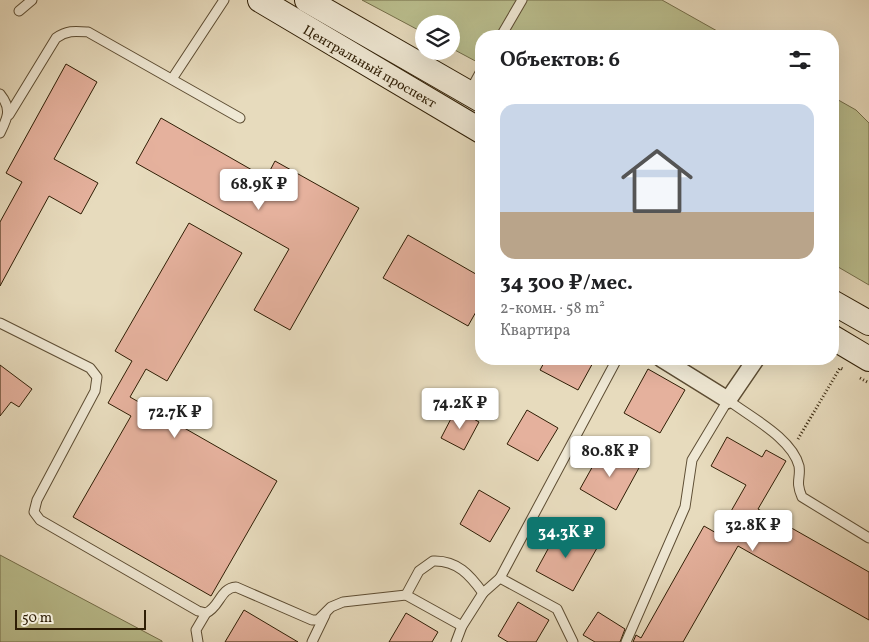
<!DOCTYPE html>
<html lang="ru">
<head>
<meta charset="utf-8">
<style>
	:root { --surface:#fff; --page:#f6f6f6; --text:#202124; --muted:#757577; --accent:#0f766e }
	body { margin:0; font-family:Vollkorn,serif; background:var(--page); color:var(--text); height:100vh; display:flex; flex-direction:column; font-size:19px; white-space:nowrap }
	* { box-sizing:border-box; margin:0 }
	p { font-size:16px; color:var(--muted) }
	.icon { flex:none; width:28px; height:28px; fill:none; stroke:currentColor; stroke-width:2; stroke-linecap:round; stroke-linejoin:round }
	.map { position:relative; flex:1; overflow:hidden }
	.side { position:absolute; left:475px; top:30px; width:364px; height:335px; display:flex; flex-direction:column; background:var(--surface); border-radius:20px; box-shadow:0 5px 20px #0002 }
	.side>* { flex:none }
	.tools { position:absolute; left:415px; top:15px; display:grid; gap:10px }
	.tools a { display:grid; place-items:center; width:45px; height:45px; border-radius:50%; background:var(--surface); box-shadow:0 5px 20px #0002; font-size:25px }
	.scale { position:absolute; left:15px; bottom:12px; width:131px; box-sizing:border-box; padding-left:5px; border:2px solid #2f1e05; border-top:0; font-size:14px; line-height:18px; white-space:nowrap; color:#2f1e05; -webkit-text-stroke:4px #efe8d4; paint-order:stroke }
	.price { position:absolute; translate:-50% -42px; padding:0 11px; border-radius:5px; background:#fff; color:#222; font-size:16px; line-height:32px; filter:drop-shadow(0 1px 2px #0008) }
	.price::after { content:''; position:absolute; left:50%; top:30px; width:15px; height:11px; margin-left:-8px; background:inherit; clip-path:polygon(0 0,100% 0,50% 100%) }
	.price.on { background:var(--accent); color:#fff }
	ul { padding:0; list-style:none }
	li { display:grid; align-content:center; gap:10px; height:265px; padding:0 25px }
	li span { display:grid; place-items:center; height:155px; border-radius:15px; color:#555 }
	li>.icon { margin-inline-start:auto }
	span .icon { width:90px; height:90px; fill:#fffc; stroke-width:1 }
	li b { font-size:21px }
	h2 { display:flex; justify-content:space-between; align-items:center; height:60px; padding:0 25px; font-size:21px }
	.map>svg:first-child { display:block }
	.green { fill:#babe8e; stroke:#746e4a }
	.building { fill:#e5b19d; stroke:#2f1e05 }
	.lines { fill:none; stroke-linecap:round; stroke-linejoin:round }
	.service-casing { stroke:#5d4d33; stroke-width:11 }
	.minor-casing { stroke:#5d4d33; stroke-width:19 }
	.secondary-casing { stroke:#2f1e05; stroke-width:26 }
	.path { stroke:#2f1e05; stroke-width:3; stroke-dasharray:1 2.5; stroke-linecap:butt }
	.service { stroke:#efe8d4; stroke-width:9 }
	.minor { stroke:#efe8d4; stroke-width:16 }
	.secondary { stroke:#efe8d4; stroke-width:24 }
	.labels { text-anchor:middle; stroke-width:4.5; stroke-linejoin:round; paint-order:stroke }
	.street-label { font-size:14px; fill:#2f1e05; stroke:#efe8d4 }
</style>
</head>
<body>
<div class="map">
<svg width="869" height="642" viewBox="0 0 869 642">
	<rect width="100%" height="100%" fill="#e7dbbd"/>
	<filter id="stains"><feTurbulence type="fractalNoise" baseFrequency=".004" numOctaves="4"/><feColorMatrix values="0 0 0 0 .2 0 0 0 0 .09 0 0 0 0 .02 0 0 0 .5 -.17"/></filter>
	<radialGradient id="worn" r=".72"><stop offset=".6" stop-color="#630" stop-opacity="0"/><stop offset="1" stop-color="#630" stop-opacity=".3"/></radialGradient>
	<g class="green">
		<polygon points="362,0 662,0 726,36 481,36 481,64 451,48 451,24 424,24 424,33"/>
		<polygon points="833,97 856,110 869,123 869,285 833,264"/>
		<polygon points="0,555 162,641 162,642 0,642"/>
	</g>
	<g class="building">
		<polygon points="66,64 97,82 54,159 98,183 81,214 49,196 0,286 0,222 22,182 6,173"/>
		<polygon points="161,118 266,178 275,161 359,208 290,330 254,310 289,249 136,163"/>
		<polygon points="189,223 242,253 167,381 146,369 130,397 277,481 211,596 73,517 131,416 108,403 132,361 115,351"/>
		<polygon points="408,235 481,277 481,303 468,326 383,278"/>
		<polygon points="546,359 595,359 578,390 540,370"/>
		<polygon points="0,365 32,389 19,407 11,402 0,416"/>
		<polygon points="648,369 685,390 660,433 624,413"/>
		<polygon points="456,409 479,422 464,450 441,438"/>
		<polygon points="527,410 558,428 538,461 507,444"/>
		<polygon points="727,437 762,457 766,450 786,461 758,509 869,572 869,620 738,546 683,642 633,642 636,635 641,638 704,526 718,534 746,485 711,466"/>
		<polygon points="604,446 640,466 616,510 580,489"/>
		<polygon points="479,490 510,508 490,542 460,524"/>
		<polygon points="560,527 597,548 573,591 536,571"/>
		<polygon points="518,602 549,620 536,642 508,642 498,636"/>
		<polygon points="244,610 298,642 225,642"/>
		<polygon points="598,612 625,629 620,642 595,642 583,635"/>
		<polygon points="406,613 438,632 432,642 389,642"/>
	</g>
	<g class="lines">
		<g class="service-casing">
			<g id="service">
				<polyline points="19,11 32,0"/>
				<polyline points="501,36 522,0"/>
				<polyline points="172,79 224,0"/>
				<polyline points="469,93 481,71"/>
				<path d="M 0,94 C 12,109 8,117 0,133"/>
				<path d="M 9,115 L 56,38 C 67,30 75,31 88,32 L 240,118"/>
				<path d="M 0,323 L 90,368 L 97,377 L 95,391 L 37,500 L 34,512 L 40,520 L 198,611 L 206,613 C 220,607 220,588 236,587 L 312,620 L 318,620 L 331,607 L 343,602 L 406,595 L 462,626"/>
				<polyline points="500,578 557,609 573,642"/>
				<path d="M 406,595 L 419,571 L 433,561 C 457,560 470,575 483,593 L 500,578 L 617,359"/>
				<polyline points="198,642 196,630 206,613"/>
				<polyline points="312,642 325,615"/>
				<polyline points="456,642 462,626 483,593"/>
				<path d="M 626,642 L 685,507 L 692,460 L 728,400 C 750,417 792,438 799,466 C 801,478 795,481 802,497 L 869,538"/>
			</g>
		</g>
		<g class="minor-casing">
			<polyline id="minor" points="662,359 728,400 756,359"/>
		</g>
		<g class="secondary-casing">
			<g id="secondary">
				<polyline points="260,0 481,131"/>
				<polyline points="307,0 481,100"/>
				<polyline points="832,302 869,323"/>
				<polyline points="832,337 869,359"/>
			</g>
		</g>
		<g class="path">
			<polyline points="860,378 869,383"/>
			<polyline points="798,439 840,368 843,369"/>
		</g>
		<use href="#service" class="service"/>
		<use href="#minor" class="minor"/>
		<use href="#secondary" class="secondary"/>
	</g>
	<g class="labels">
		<g class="street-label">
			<text transform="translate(370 66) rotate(30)" y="5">Центральный проспект</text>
		</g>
	</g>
	<rect width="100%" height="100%" filter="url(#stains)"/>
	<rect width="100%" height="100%" fill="url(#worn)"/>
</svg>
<div class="tools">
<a><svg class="icon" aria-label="layers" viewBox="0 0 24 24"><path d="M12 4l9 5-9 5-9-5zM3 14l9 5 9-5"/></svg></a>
</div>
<div class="scale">50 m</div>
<b class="price" style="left:259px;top:211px">68.9K ₽</b>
<b class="price" style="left:460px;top:430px">74.2K ₽</b>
<b class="price" style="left:175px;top:439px">72.7K ₽</b>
<b class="price" style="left:610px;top:478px">80.8K ₽</b>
<b class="price" style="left:753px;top:552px">32.8K ₽</b>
<b class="price on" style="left:566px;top:559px">34.3K ₽</b>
<section class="side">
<h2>Объектов: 6<svg class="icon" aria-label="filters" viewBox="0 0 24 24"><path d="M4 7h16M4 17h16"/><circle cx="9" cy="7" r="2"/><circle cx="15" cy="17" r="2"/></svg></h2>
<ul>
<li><span style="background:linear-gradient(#c9d6e8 70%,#b9a48a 0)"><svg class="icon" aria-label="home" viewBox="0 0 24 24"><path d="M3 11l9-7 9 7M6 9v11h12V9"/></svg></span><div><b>34 300 ₽/мес.</b><p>2-комн. · 58 m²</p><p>Квартира</p></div></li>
</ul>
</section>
</div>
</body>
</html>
